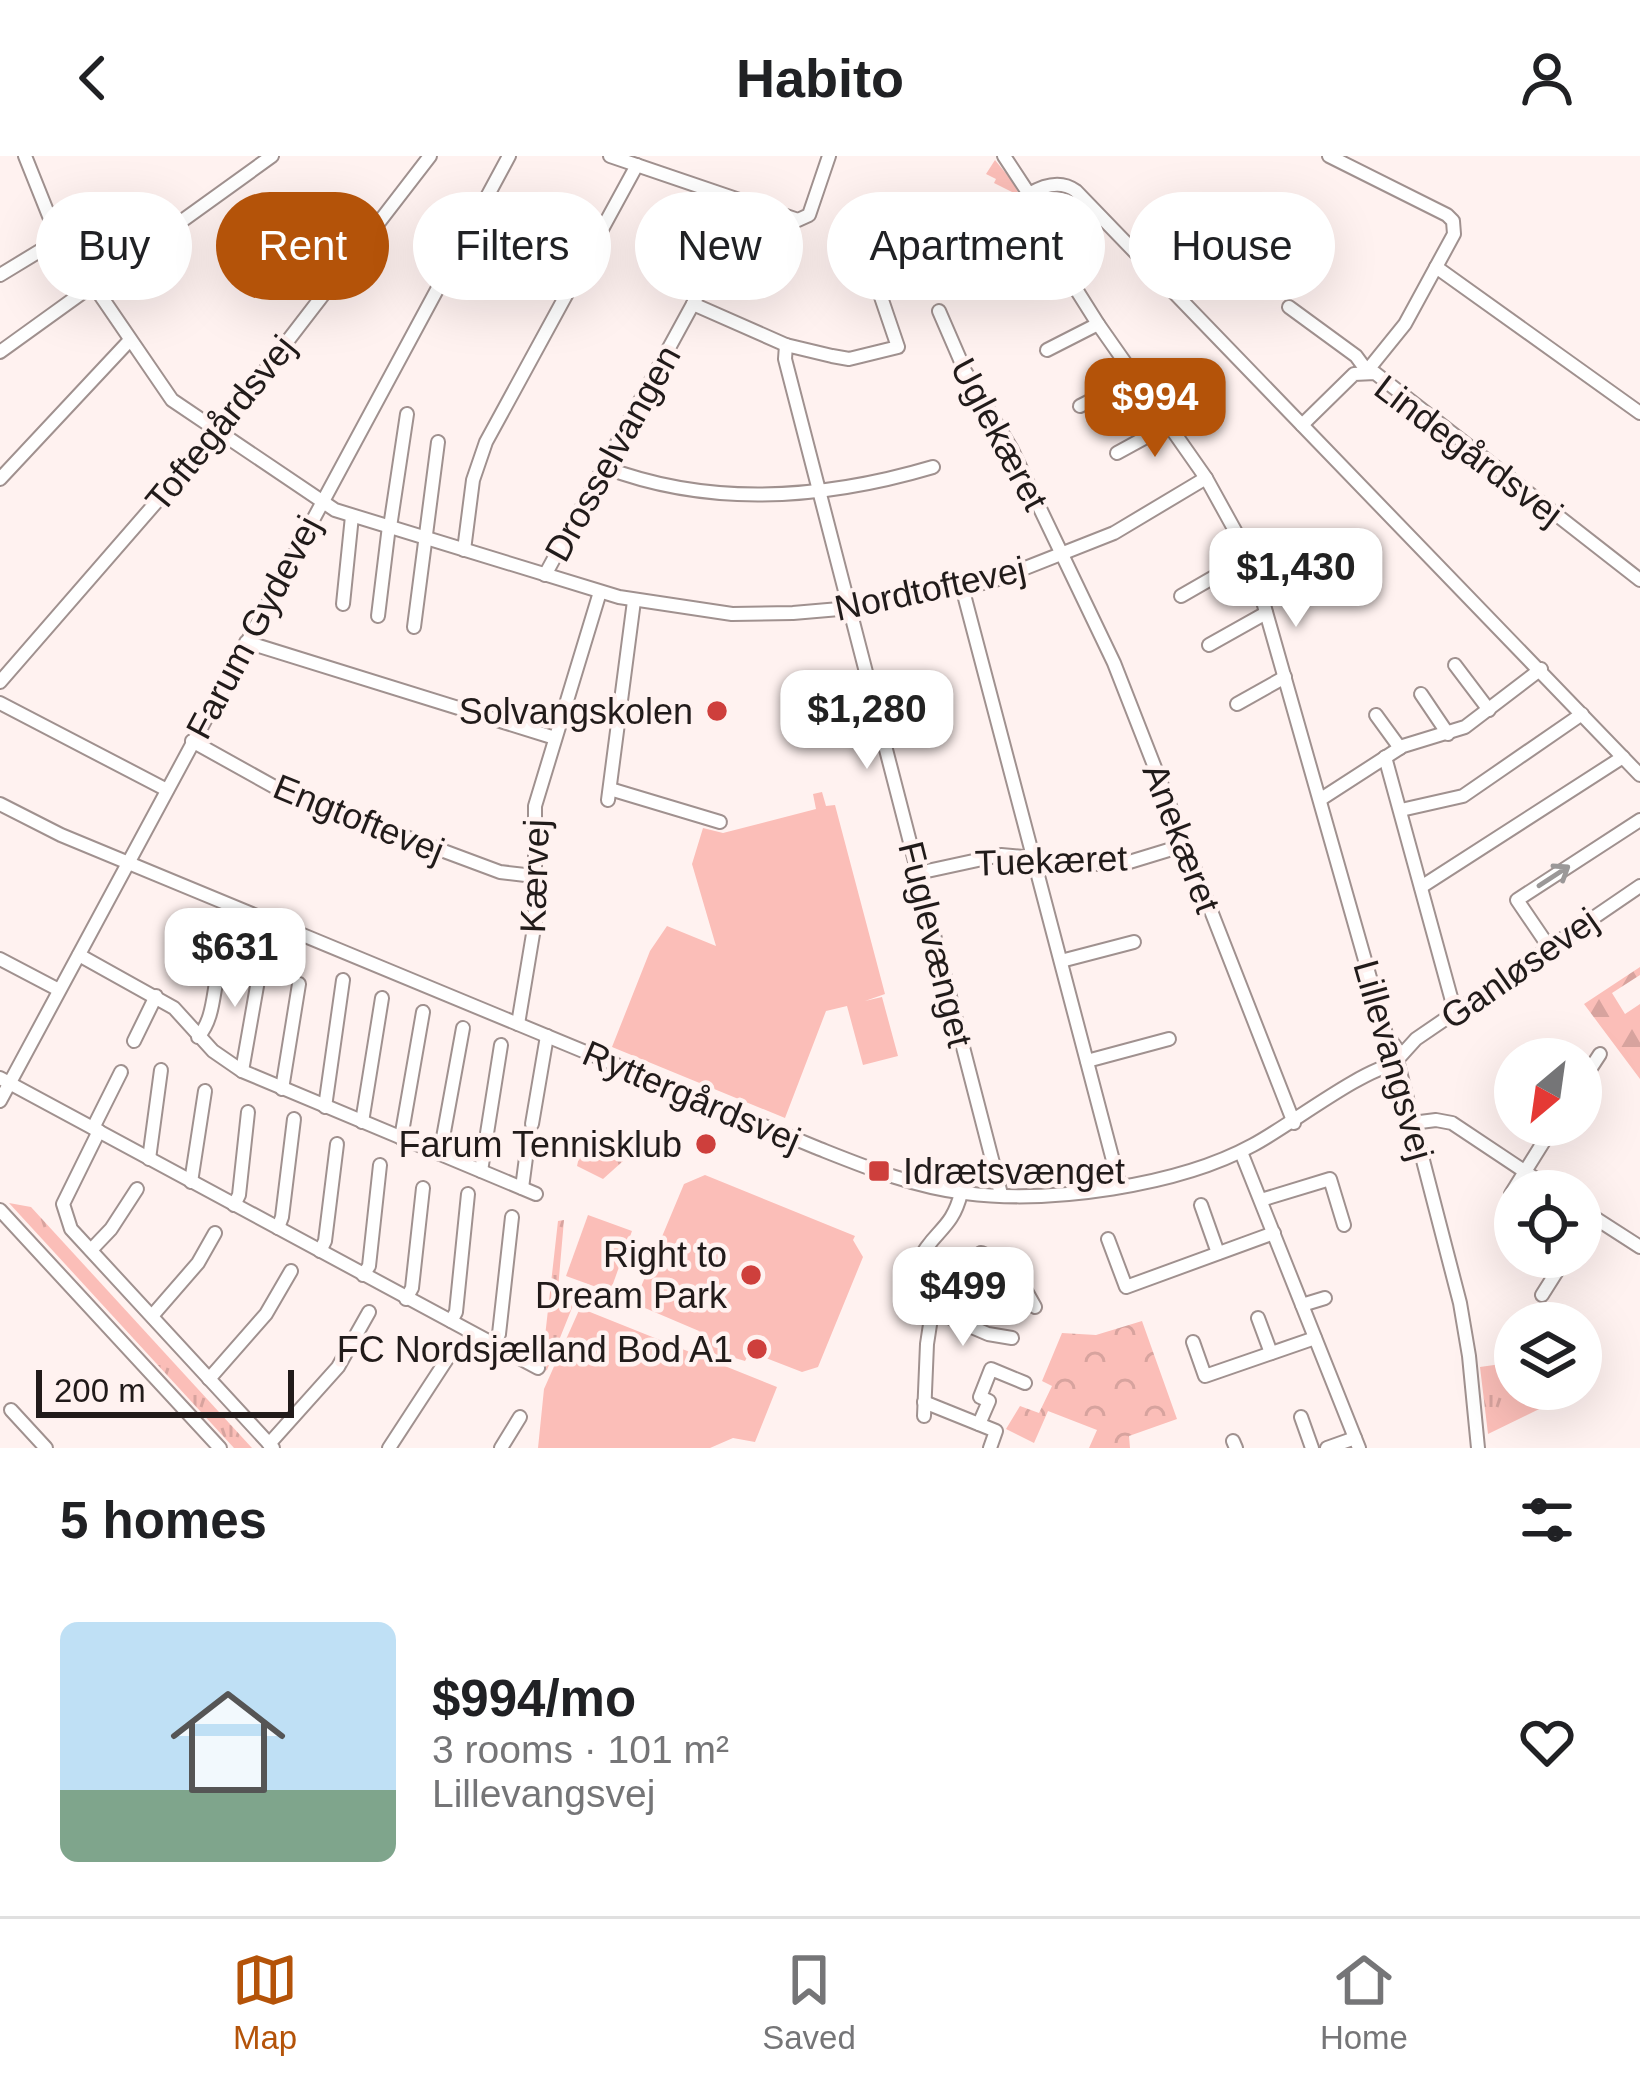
<!DOCTYPE html>
<html lang="en">
<head>
<meta charset="utf-8">
<style>
	:root { --surface:#fff; --page:#f2f2f2; --text:#202124; --muted:#757577; --line:#e0e0e0; --accent:#b45309 }
	body { margin:0; font-family:Helvetica,sans-serif; background:var(--page); color:var(--text); height:100vh; display:flex; flex-direction:column; font-size:45px; white-space:nowrap }
	* { box-sizing:border-box; margin:0 }
	p { font-size:39px; color:var(--muted) }
	.icon { flex:none; width:66px; height:66px; fill:none; stroke:currentColor; stroke-width:2; stroke-linecap:round; stroke-linejoin:round }
	.map { position:relative; height:1292px; overflow:hidden }
	.sheet { display:flex; flex-direction:column; background:var(--surface); flex:1 }
	.sheet>* { flex:none }
	.hud { position:absolute; left:36px; top:36px; width:1569px; height:108px; display:flex; gap:24px }
	.needle { width:78px; rotate:209deg }
	.controls { position:absolute; left:1494px; top:882px; display:grid; gap:24px }
	.controls a { display:grid; place-items:center; width:108px; height:108px; border-radius:50%; background:var(--surface); box-shadow:0 12px 48px #0002; font-size:60px }
	.scale { position:absolute; left:36px; bottom:30px; width:258px; box-sizing:border-box; padding-left:12px; border:6px solid #211b1a; border-top:0; font-size:33px; line-height:42px; white-space:nowrap; color:#211b1a; -webkit-text-stroke:9px #fff2f0; paint-order:stroke }
	.price { position:absolute; translate:-50% -102px; padding:0 27px; border-radius:24px; background:#fff; color:#222; font-size:39px; line-height:78px; filter:drop-shadow(0 3px 6px #0008) }
	.price::after { content:''; position:absolute; left:50%; top:72px; width:36px; height:27px; margin-left:-18px; background:inherit; clip-path:polygon(0 0,100% 0,50% 100%) }
	.price.selected { background:var(--accent); color:#fff }
	ul { padding:0; list-style:none }
	li { display:flex; align-items:center; gap:36px; height:300px; padding:0 60px }
	li span { display:grid; place-items:center; flex:none; width:336px; height:240px; border-radius:18px; color:#555 }
	li>.icon { margin-inline-start:auto }
	span .icon { width:144px; height:144px; fill:#fffc; stroke-width:1 }
	li b { font-size:51px }
	h2 { display:flex; justify-content:space-between; align-items:center; height:144px; padding:0 60px; font-size:51px }
	.pill { padding:0 42px; border-radius:54px; background:var(--surface); box-shadow:0 12px 48px #0002; font-size:42px; line-height:108px }
	.pill.selected { background:var(--accent); color:#fff }
	header { display:flex; justify-content:space-between; align-items:center; height:156px; padding:0 60px; background:var(--surface); font-size:54px; font-weight:600 }
	.tab-bar { display:flex; justify-content:space-around; align-items:center; height:168px; border-top:3px solid var(--line); background:var(--surface); font-size:33px; color:var(--muted) }
	.tab-bar a { display:grid; justify-items:center; gap:6px }
	.tab-bar .selected { color:var(--accent) }
	.map>svg:first-child { display:block }
	.grass { fill:url(#grass-tufts) }
	.forest { fill:url(#forest-firs) }
	.park { fill:url(#park-crowns) }
	.pitch { fill:#fbbeb8 }
	.lines { fill:none; stroke-linecap:round; stroke-linejoin:round }
	.minor-casing { stroke:#a0918f; stroke-width:16 }
	.minor { stroke:#fff; stroke-width:12 }
	.oneway { stroke:#9b9898 }
	.poi-dot { fill:#ce3f3c; stroke:#fff2f0; stroke-width:4.5 }
	.labels { text-anchor:middle; stroke-width:9; stroke-linejoin:round; paint-order:stroke }
	.street-label { font-size:36px; fill:#211b1a; stroke:#fff2f0 }
	.poi-label { font-size:36px; fill:#211b1a; stroke:#fff2f0; text-anchor:end }
</style>
</head>
<body>
<header><svg class="icon" aria-label="back" viewBox="0 0 24 24"><path d="M15 5l-7 7 7 7"/></svg>Habito<svg class="icon" aria-label="person" viewBox="0 0 24 24"><circle cx="12" cy="8" r="4"/><path d="M4 21q1-7 8-7t8 7"/></svg></header>
<div class="map">
<svg width="1640" height="1292" viewBox="0 0 1640 1292">
	<defs>
		<pattern id="grass-tufts" width="24" height="20" patternUnits="userSpaceOnUse" patternTransform="scale(3)"><rect width="24" height="20" fill="#fbbeb8"/><path d="M3 7l-1-3M5 7V3M7 7l1-3M15 17l-1-3M17 17v-4M19 17l1-3" fill="none" stroke="#d7a39e"/></pattern>
		<pattern id="forest-firs" width="22" height="20" patternUnits="userSpaceOnUse" patternTransform="scale(3)"><rect width="22" height="20" fill="#fbbeb8"/><path d="M5 1l3.5 6h-7zM16 11l3.5 6h-7z" fill="#d7a39e"/></pattern>
		<pattern id="park-crowns" width="20" height="18" patternUnits="userSpaceOnUse" patternTransform="scale(3)"><rect width="20" height="18" fill="#fbbeb8"/><path d="M2 6a3 3 0 1 1 6 0M12 15a3 3 0 1 1 6 0" fill="none" stroke="#d7a39e"/></pattern>
	</defs>
	<rect width="100%" height="100%" fill="#fff2f0"/>
	<g class="grass">
		<polygon points="995,4 1013,26 1041,82 1033,86 1006,71 1011,69 1015,61 1011,58 1021,47 1018,39 994,27 996,23 986,18"/>
		<polygon points="584,979 632,997 603,1023 577,1010"/>
		<polygon points="9,1047 31,1051 252,1292 234,1292"/>
		<polygon points="564,1064 558,1133 576,1142 547,1214 541,1216 558,1065"/>
		<polygon points="1515,1206 1515,1233 1578,1234 1488,1278 1480,1211"/>
	</g>
	<polygon class="forest" points="1640,811 1640,819 1612,837 1625,858 1640,848 1640,923 1584,848"/>
	<polygon class="park" points="1142,1165 1177,1263 1129,1280 1130,1292 1089,1292 1097,1274 1048,1255 1034,1287 1006,1273 1020,1250 1039,1257 1052,1230 1042,1225 1062,1177 1096,1179"/>
	<g class="pitch">
		<polygon points="822,636 826,650 835,649 885,838 865,845 882,841 898,900 863,909 847,850 826,855 785,962 612,891 650,795 667,770 716,790 692,708 703,672 723,677 816,653 813,638"/>
		<polygon points="705,1019 855,1080 853,1084 863,1101 818,1211 802,1216 750,1196 745,1205 725,1199 720,1201 696,1185 699,1175 645,1152 638,1138 684,1028"/>
		<polygon points="588,1059 632,1075 610,1136 566,1120"/>
		<polygon points="580,1152 777,1231 755,1286 733,1282 710,1292 538,1292 544,1233"/>
	</g>
	<g class="lines">
		<g class="minor-casing">
			<g id="minor">
				<polyline points="25,0 53,70 172,244 335,354 619,441 732,458 793,457 851,452 926,435 990,426 1114,377 1206,322"/>
				<polyline points="610,0 798,64 809,59 829,0"/>
				<polyline points="1004,0 1029,38 1069,122 1098,168 1206,322 1238,380 1264,449 1386,878 1400,897"/>
				<path d="M 1029,38 C 1044,29 1061,24 1076,35 L 1640,619"/>
				<polyline points="1436,111 1640,257"/>
				<polyline points="0,119 61,82"/>
				<polyline points="1166,130 1216,85"/>
				<polyline points="693,148 786,189 832,200 849,203 898,191 881,141"/>
				<polyline points="1289,151 1356,200 1367,215 1405,168 1454,78 1453,65 1447,59 1329,0"/>
				<polyline points="939,155 965,215 1011,292 1114,507 1294,967"/>
				<polyline points="786,189 785,203 1001,1038"/>
				<polyline points="1047,194 1098,168"/>
				<polyline points="0,196 272,0"/>
				<polyline points="1080,250 1137,221"/>
				<polyline points="1302,269 1354,218 1375,217 1640,424"/>
				<polyline points="1117,297 1170,268"/>
				<path d="M 604,311 C 711,352 825,343 933,311"/>
				<polyline points="0,323 130,184"/>
				<polyline points="390,371 407,258"/>
				<polyline points="464,394 473,324 486,286 637,9"/>
				<polyline points="545,419 747,49"/>
				<polyline points="962,431 1120,1031"/>
				<polyline points="1181,440 1247,402"/>
				<polyline points="343,448 352,360"/>
				<polyline points="378,460 389,370"/>
				<polyline points="414,471 438,286"/>
				<polyline points="246,486 555,582"/>
				<polyline points="1209,489 1266,457"/>
				<polyline points="1455,509 1489,554"/>
				<polyline points="0,526 219,274 430,0"/>
				<polyline points="1421,538 1448,578"/>
				<polyline points="0,547 167,634"/>
				<polyline points="1237,548 1285,521"/>
				<polyline points="1376,559 1400,592"/>
				<polyline points="192,585 280,634 500,716 534,720"/>
				<polyline points="1385,601 1455,856"/>
				<polyline points="610,633 720,666"/>
				<polyline points="1321,643 1403,590 1465,571 1541,513"/>
				<polyline points="608,644 634,445"/>
				<path d="M 0,648 L 61,679 L 815,991 C 863,1010 913,1031 965,1037 C 1049,1048 1178,1030 1253,989 C 1289,970 1362,913 1396,908"/>
				<polyline points="1401,654 1463,640 1582,558"/>
				<polyline points="918,717 1001,699 1099,708 1126,707 1185,689"/>
				<polyline points="1421,731 1623,601"/>
				<polyline points="1549,791 1517,744 1640,664"/>
				<polyline points="79,799 174,852 213,895 242,915 536,1038"/>
				<polyline points="0,803 59,834"/>
				<polyline points="1061,805 1134,786"/>
				<polyline points="518,868 535,766 535,650 600,436"/>
				<path d="M 198,881 C 218,859 211,823 225,796"/>
				<polyline points="134,885 156,840"/>
				<polyline points="1087,905 1169,883"/>
				<polyline points="242,915 260,813"/>
				<polyline points="0,922 538,1212"/>
				<polyline points="1581,927 1600,898"/>
				<polyline points="282,933 299,828"/>
				<polyline points="0,945 509,0"/>
				<polyline points="325,951 343,824"/>
				<polyline points="362,966 382,842"/>
				<polyline points="1412,967 1436,964 1452,967 1554,1035"/>
				<polyline points="532,968 547,880"/>
				<polyline points="93,972 121,916"/>
				<polyline points="99,975 63,1048 71,1073 273,1292"/>
				<polyline points="401,982 423,856"/>
				<polyline points="1241,996 1359,1292"/>
				<polyline points="440,998 463,872"/>
				<polyline points="149,1003 161,914"/>
				<polyline points="481,1015 501,889"/>
				<polyline points="191,1026 205,935"/>
				<polyline points="522,1032 527,994"/>
				<polyline points="1511,1038 1554,969"/>
				<polyline points="1261,1044 1330,1023 1344,1069"/>
				<polyline points="234,1049 239,1039 248,956"/>
				<polyline points="1201,1049 1218,1097"/>
				<polyline points="1581,1053 1640,1091"/>
				<polyline points="0,1054 220,1292"/>
				<polyline points="278,1072 282,1061 294,963"/>
				<polyline points="1581,1078 1592,1060"/>
				<polyline points="1108,1083 1126,1131 1274,1077"/>
				<polyline points="91,1094 111,1073 137,1033"/>
				<polyline points="320,1095 325,1085 337,988"/>
				<polyline points="363,1119 369,1110 380,1009"/>
				<polyline points="1542,1139 1566,1101"/>
				<polyline points="406,1143 412,1132 423,1032"/>
				<polyline points="1302,1149 1325,1142"/>
				<polyline points="932,1154 988,1178 1012,1182"/>
				<polyline points="152,1160 198,1107 215,1077"/>
				<polyline points="1258,1162 1271,1197"/>
				<polyline points="956,1164 970,1104 981,1097 1012,1110 1035,1151"/>
				<polyline points="451,1165 456,1156 468,1038"/>
				<polyline points="1193,1186 1205,1220 1315,1182"/>
				<polyline points="494,1188 499,1178 512,1061"/>
				<polyline points="209,1223 266,1158 291,1115"/>
				<polyline points="924,1246 996,1275 990,1292"/>
				<polyline points="11,1254 46,1292"/>
				<path d="M 924,1260 L 927,1188 L 935,1136 L 933,1124 L 919,1104 C 934,1074 952,1074 961,1037"/>
				<polyline points="1301,1261 1312,1292"/>
				<polyline points="979,1268 989,1245 980,1241 991,1213 1025,1227"/>
				<polyline points="1233,1285 1236,1292"/>
				<polyline points="269,1288 338,1211 369,1156"/>
				<polyline points="389,1292 449,1200"/>
				<polyline points="501,1292 520,1261"/>
				<polyline points="1327,1292 1355,1282"/>
				<polyline points="1478,1292 1469,1200 1460,1147 1397,904 1416,883 1640,730"/>
			</g>
		</g>
		<use href="#minor" class="minor"/>
	</g>
	<defs><path id="oneway-shaft" d="M-6 0H5M1.5-3L5.5 0L1.5 3" fill="none" stroke-width="1.6" stroke-linecap="round" stroke-linejoin="round" transform="scale(3)"/></defs>
	<use class="oneway" href="#oneway-shaft" transform="translate(1554 720) rotate(-33)"/>
	<g class="poi-dot">
		<circle cx="717" cy="555" r="12"/>
		<circle cx="706" cy="988" r="12"/>
		<rect x="867" y="1003" width="24" height="24" rx="6"/>
		<circle cx="751" cy="1119" r="12"/>
		<circle cx="757" cy="1193" r="12"/>
	</g>
	<g class="labels">
		<g class="street-label">
			<text transform="translate(220 267) rotate(-51)" y="13">Toftegårdsvej</text>
			<text transform="translate(1000 278) rotate(62)" y="13">Uglekæret</text>
			<text transform="translate(1469 294) rotate(37)" y="13">Lindegårdsvej</text>
			<text transform="translate(612 297) rotate(-61)" y="13">Drosselvangen</text>
			<text transform="translate(930 432) rotate(-12)" y="13">Nordtoftevej</text>
			<text transform="translate(253 471) rotate(-62)" y="13">Farum Gydevej</text>
			<text transform="translate(359 662) rotate(22)" y="13">Engtoftevej</text>
			<text transform="translate(1182 682) rotate(69)" y="13">Anekæret</text>
			<text transform="translate(1051 704) rotate(-2)" y="13">Tuekæret</text>
			<text transform="translate(534 720) rotate(-88)" y="13">Kærvej</text>
			<text transform="translate(936 788) rotate(76)" y="13">Fuglevænget</text>
			<text transform="translate(1519 812) rotate(-35)" y="13">Ganløsevej</text>
			<text transform="translate(1394 904) rotate(74)" y="13">Lillevangsvej</text>
			<text transform="translate(692 940) rotate(23)" y="13">Ryttergårdsvej</text>
		</g>
		<g class="poi-label">
			<text x="693" y="568">Solvangskolen</text>
			<text x="682" y="1001">Farum Tennisklub</text>
			<text x="903" y="1028" text-anchor="start">Idrætsvænget</text>
			<text x="727" y="1111">Right to<tspan x="727" dy="41">Dream Park</tspan></text>
			<text x="733" y="1206">FC Nordsjælland Bod A1</text>
		</g>
	</g>
</svg>
<div class="controls">
<a><svg class="needle" viewBox="-14 -14 28 28"><path d="M0-13l5 13h-10z" fill="#e53935"/><path d="M0 13l5-13h-10z" fill="#757577"/></svg></a>
<a><svg class="icon" aria-label="locate" viewBox="0 0 24 24"><circle cx="12" cy="12" r="6"/><path d="M12 2v4M12 18v4M2 12h4M18 12h4"/></svg></a>
<a><svg class="icon" aria-label="layers" viewBox="0 0 24 24"><path d="M12 4l9 5-9 5-9-5zM3 14l9 5 9-5"/></svg></a>
</div>
<div class="scale">200 m</div>
<b class="price selected" style="left:1155px;top:304px">$994</b>
<b class="price" style="left:1296px;top:474px">$1,430</b>
<b class="price" style="left:867px;top:616px">$1,280</b>
<b class="price" style="left:235px;top:854px">$631</b>
<b class="price" style="left:963px;top:1193px">$499</b>
<div class="hud">
<a class="pill">Buy</a>
<a class="pill selected">Rent</a>
<a class="pill">Filters</a>
<a class="pill">New</a>
<a class="pill">Apartment</a>
<a class="pill">House</a>
</div>
</div>
<section class="sheet">
<h2>5 homes<svg class="icon" aria-label="filters" viewBox="0 0 24 24"><path d="M4 7h16M4 17h16"/><circle cx="9" cy="7" r="2"/><circle cx="15" cy="17" r="2"/></svg></h2>
<ul>
<li><span style="background:linear-gradient(#bfe0f5 70%,#7fa58c 0)"><svg class="icon" aria-label="home" viewBox="0 0 24 24"><path d="M3 11l9-7 9 7M6 9v11h12V9"/></svg></span><div><b>$994/mo</b><p>3 rooms · 101 m²</p><p>Lillevangsvej</p></div><svg class="icon" aria-label="heart" viewBox="0 0 24 24"><path d="M12 20l-8-8c-3-5 5-10 8-4 3-6 11-1 8 4z"/></svg></li>
</ul>
</section>
<nav class="tab-bar">
<a class="selected"><svg class="icon" aria-label="map" viewBox="0 0 24 24"><path d="M3 6l6-2 6 2 6-2v14l-6 2-6-2-6 2zM9 4v14M15 6v14"/></svg>Map</a>
<a><svg class="icon" aria-label="saved" viewBox="0 0 24 24"><path d="M7 4h10v16l-5-4-5 4z"/></svg>Saved</a>
<a><svg class="icon" aria-label="home" viewBox="0 0 24 24"><path d="M3 11l9-7 9 7M6 9v11h12V9"/></svg>Home</a>
</nav>
</body>
</html>
